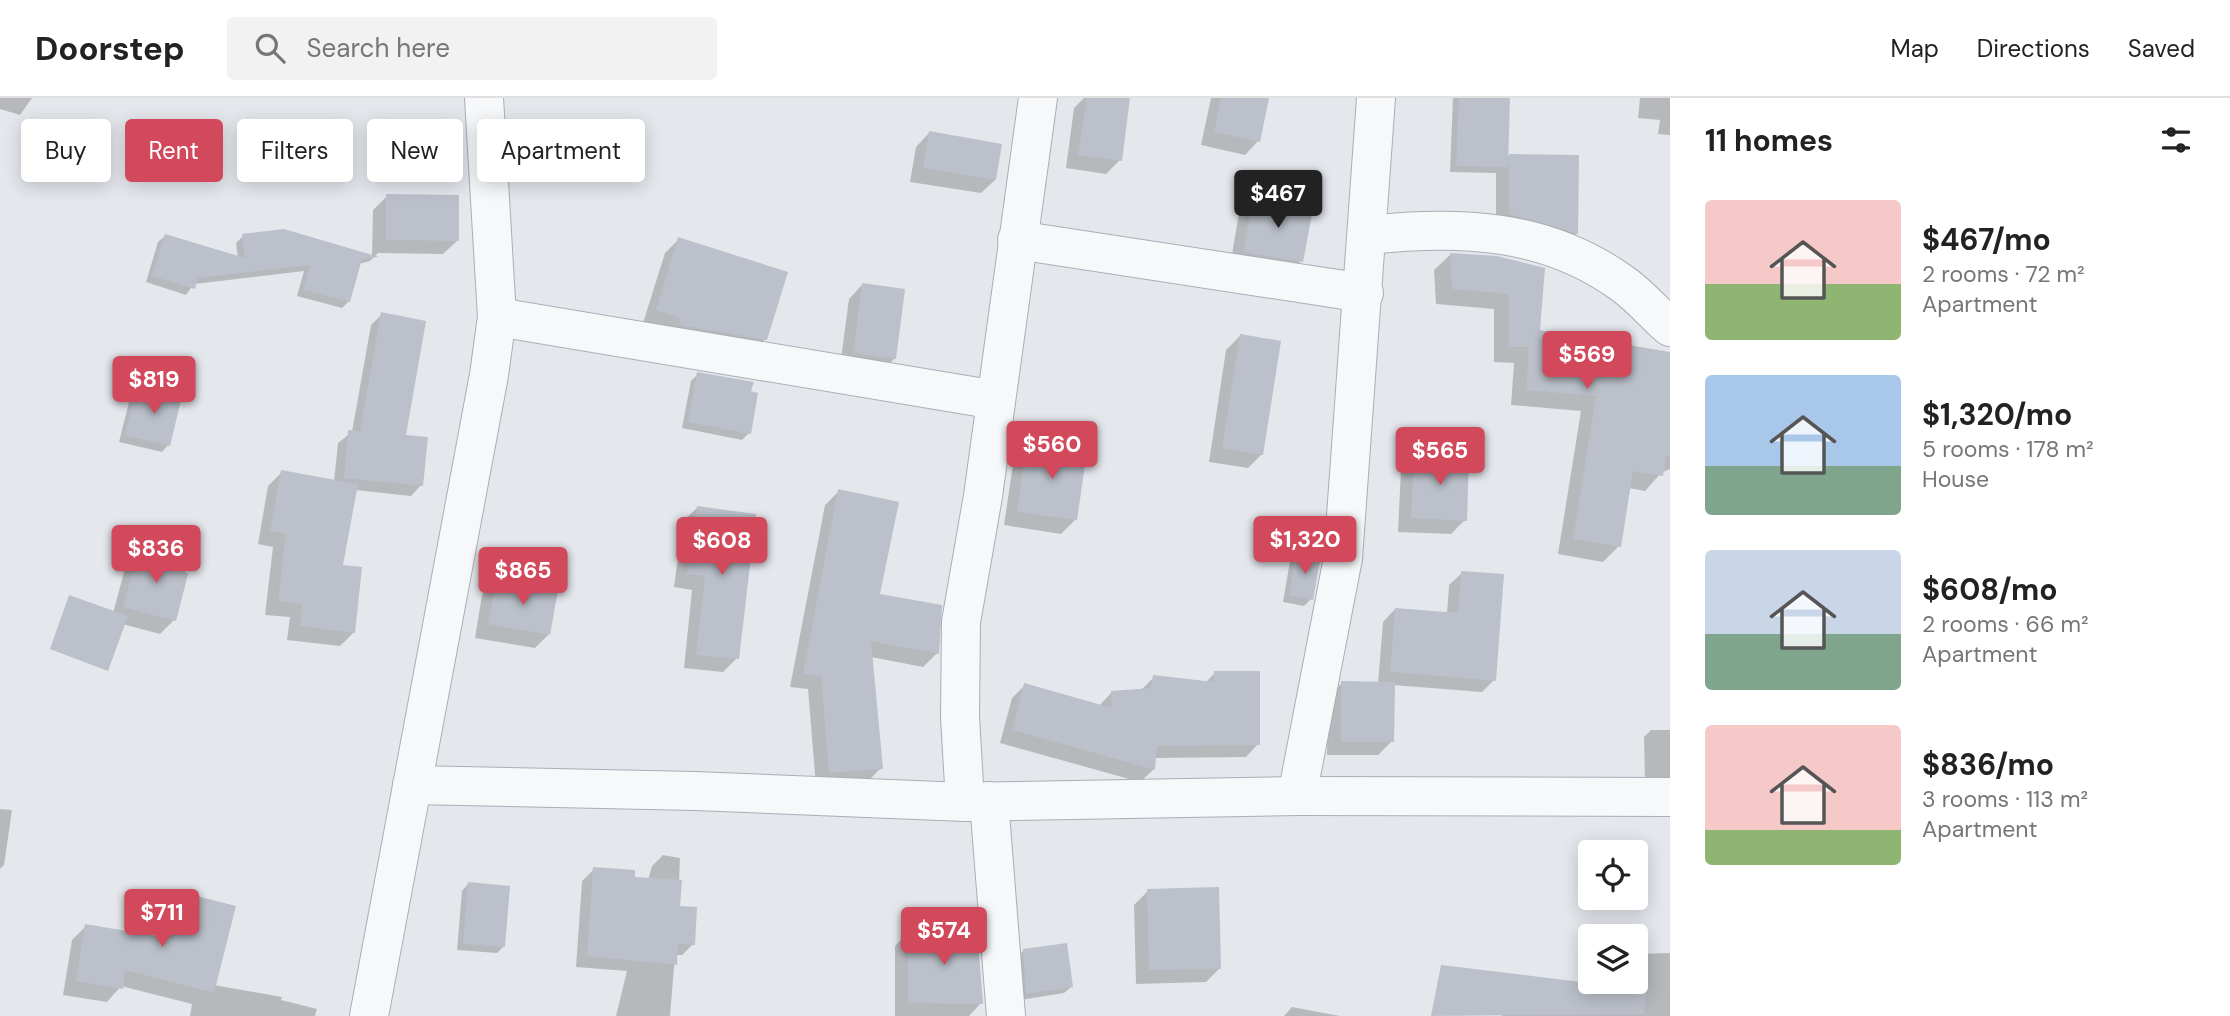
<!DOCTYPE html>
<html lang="en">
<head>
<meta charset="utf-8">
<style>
	:root { --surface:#fff; --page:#f2f2f2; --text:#222; --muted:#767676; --line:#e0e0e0; --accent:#d1495b }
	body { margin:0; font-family:"DM Sans",sans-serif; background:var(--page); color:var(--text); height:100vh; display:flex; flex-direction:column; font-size:26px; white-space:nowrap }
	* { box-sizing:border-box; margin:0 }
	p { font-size:23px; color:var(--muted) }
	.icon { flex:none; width:38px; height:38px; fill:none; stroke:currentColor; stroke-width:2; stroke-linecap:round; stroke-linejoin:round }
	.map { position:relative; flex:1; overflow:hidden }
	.panel { display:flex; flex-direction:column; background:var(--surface); width:560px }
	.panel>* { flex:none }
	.banner { position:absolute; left:21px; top:21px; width:665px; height:63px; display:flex; gap:14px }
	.controls { position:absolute; left:1578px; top:742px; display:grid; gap:14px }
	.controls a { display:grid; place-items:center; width:70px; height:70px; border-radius:7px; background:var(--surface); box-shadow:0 4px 18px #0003; font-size:35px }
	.price { position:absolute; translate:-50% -60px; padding:0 16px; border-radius:7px; background:var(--accent); color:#fff; font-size:23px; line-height:46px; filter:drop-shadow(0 2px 4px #0008) }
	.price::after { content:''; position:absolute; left:50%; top:42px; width:21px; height:16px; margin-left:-10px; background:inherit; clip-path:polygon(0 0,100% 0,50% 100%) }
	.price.active { background:#222; color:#fff }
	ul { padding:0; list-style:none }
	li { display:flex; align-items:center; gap:21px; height:175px; padding:0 35px }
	li span { display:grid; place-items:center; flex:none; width:196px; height:140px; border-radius:7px; color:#555 }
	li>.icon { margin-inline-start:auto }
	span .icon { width:84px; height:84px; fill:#fffc; stroke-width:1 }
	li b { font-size:30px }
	h2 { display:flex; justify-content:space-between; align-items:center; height:84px; padding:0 35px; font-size:30px }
	.chip { padding:0 24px; border-radius:7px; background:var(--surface); box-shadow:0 4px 18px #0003; font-size:24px; line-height:63px }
	.chip.active { background:var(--accent); color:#fff }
	header { display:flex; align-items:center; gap:42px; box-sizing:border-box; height:98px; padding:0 35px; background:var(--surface); border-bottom:2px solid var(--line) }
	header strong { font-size:33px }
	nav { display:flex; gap:38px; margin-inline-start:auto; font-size:24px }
	.search { width:490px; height:63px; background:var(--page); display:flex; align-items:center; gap:18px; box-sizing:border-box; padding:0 24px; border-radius:7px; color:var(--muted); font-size:26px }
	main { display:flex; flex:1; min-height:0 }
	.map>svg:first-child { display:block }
	.shadow { fill:#0003 }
	.building { fill:#bbc0ca }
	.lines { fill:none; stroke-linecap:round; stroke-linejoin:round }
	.street-casing { stroke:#a9aeb7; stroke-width:40 }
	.street { stroke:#f7f8fa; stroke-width:38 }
</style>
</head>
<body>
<header>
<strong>Doorstep</strong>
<div class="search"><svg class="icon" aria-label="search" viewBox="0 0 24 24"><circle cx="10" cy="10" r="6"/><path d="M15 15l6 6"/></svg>Search here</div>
<nav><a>Map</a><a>Directions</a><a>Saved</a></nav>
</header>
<main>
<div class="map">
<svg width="1670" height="918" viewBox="0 0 1670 918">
	<rect width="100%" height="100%" fill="#e4e7ec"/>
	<g class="shadow">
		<polygon points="0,0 32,0 20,17 0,11"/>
		<polygon points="1084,0 1115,0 1120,62 1106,76 1066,70 1074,10"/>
		<polygon points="1211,0 1267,0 1258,43 1245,57 1201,47"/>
		<polygon points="1453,0 1508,0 1506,61 1509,58 1577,135 1563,149 1496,130 1496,75 1450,74"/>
		<polygon points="1640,0 1670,0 1670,37 1658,36 1660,22 1638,20"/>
		<polygon points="929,35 995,82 981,95 910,84 916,49"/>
		<polygon points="387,98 457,143 443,156 378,155 370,163 359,166 349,203 342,210 297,198 304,173 194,186 186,197 146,184 158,144 165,138 238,160 236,145 243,138 284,133 372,157 373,112"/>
		<polygon points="1253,102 1301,163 1287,177 1230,168 1239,115"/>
		<polygon points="679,141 765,241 752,255 643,225 665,155"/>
		<polygon points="1450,157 1497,160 1538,233 1670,256 1670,371 1661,375 1645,393 1629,390 1619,448 1603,464 1558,456 1581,313 1511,307 1514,265 1494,264 1494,211 1436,206 1434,172"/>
		<polygon points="862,187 895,260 881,274 840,268 849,201"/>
		<polygon points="382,216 404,339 421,387 411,398 355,392 341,469 354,534 340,548 287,542 290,519 265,517 273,449 258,446 268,388 282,374 334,384 338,345 352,334 371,227"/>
		<polygon points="1240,238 1262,356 1248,370 1209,364 1226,252"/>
		<polygon points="698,276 749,295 749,335 742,342 682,330 691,283"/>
		<polygon points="138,289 168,347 162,354 119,344 131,296"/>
		<polygon points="1028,346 1075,422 1061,436 1004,427 1014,360"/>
		<polygon points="1415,358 1465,422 1451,436 1398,434 1401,371"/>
		<polygon points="839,393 878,497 937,555 923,569 871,559 881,670 867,684 816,688 808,591 790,589 825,407"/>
		<polygon points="697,410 737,560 723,574 684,570 692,492 674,489 683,423"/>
		<polygon points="141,446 186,477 174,522 160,536 111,523 128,459"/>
		<polygon points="1296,456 1311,501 1304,508 1283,504 1290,463"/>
		<polygon points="1462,475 1494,582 1482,594 1393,587 1392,643 1378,657 1327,657 1328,599 1342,585 1378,586 1383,524 1395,511 1447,516 1449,487"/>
		<polygon points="496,483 548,537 535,550 475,540 482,497"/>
		<polygon points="1215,575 1258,646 1246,659 1154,660 1153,672 1140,684 1000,645 1012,600 1025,587 1099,608 1112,594 1140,593 1154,579 1205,585"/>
		<polygon points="1651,632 1670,632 1670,685 1645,683 1644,639"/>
		<polygon points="0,711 12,712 4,767 0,771"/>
		<polygon points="663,757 680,760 678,810 693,846 682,857 675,857 670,918 616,918 627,873 576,869 582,783 594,771 648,782 652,768"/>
		<polygon points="468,786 504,848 497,855 457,852 462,793"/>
		<polygon points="1148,793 1220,870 1206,884 1136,886 1134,807"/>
		<polygon points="186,797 214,887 282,899 281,902 317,911 315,918 190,918 192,906 121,888 107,904 63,897 72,842 86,828 164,841 172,811"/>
		<polygon points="909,834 981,905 969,918 895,918 895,848"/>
		<polygon points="1023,853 1071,889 1064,895 1020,902 1017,860"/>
		<polygon points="1670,855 1670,918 1502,918 1505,890 1636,884 1636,856"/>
		<polygon points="1292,909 1340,918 1284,918"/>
	</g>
	<g class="building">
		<polygon points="1087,0 1130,0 1122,63 1078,57"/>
		<polygon points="1221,0 1269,0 1260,44 1214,34"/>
		<polygon points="1459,0 1510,0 1508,69 1456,68"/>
		<polygon points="929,33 1002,46 996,82 923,70"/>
		<polygon points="1509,56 1579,57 1578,136 1509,116"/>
		<polygon points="386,96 459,97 459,143 386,142"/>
		<polygon points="1253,100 1313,111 1303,164 1243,154"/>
		<polygon points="284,131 379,159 362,161 350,204 303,192 310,167 198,180 195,191 152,178 165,136 245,160 242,136"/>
		<polygon points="678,139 788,174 767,242 679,227 681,220 656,212"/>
		<polygon points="1450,155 1497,158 1545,170 1540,232 1670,254 1670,358 1666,358 1663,378 1633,373 1621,449 1573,441 1596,298 1526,292 1529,249 1509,249 1509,196 1452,191"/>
		<polygon points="862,185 905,191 896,261 853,255"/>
		<polygon points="381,214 426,223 406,337 428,339 423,388 344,380 348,332 360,333"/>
		<polygon points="1240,236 1281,243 1263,357 1222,350"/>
		<polygon points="697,274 754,284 751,293 758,295 751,336 688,324"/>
		<polygon points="137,287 182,298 170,348 125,337"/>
		<polygon points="1027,344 1087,353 1077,422 1017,414"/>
		<polygon points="1414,356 1469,358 1467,423 1411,420"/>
		<polygon points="281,372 358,386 343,467 362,469 355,535 300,528 302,506 278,503 286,436 270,433"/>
		<polygon points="838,391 899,404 880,496 942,507 939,556 871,543 883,671 829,675 821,578 803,576"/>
		<polygon points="697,408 756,416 739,561 696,557 705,478 687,476"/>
		<polygon points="141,443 188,476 176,523 123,509"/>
		<polygon points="1296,454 1321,458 1313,502 1289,498"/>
		<polygon points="1461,473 1504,476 1496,583 1390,574 1395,510 1458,515"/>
		<polygon points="496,481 558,492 550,537 488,526"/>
		<polygon points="69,497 128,518 108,573 50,551"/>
		<polygon points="1214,573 1260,573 1260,647 1157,648 1155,672 1012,632 1024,585 1112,610 1111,593 1151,590 1153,577 1214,584"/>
		<polygon points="1341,583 1395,584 1394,644 1341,644"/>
		<polygon points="593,769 635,772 635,779 682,782 680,808 697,809 695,847 678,846 677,867 587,858"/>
		<polygon points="468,784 510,788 505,849 463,846"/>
		<polygon points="1219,789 1221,871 1149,872 1147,791"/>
		<polygon points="185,795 236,808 214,895 125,872 123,891 76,883 85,826 174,841"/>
		<polygon points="908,832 977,832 983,906 908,905"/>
		<polygon points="1067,845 1073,889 1026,896 1023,851"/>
		<polygon points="1441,867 1646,892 1644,916 1431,918"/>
	</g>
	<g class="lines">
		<g class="street-casing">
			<g id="street">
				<path d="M 1368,137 C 1458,127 1546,130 1623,186 C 1640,198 1654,215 1670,229"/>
				<polyline points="1017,142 1364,195"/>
				<polyline points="497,219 996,302"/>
				<polyline points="412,687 695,693 965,704 1297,698 1670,699"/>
				<polyline points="1297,698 1343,460 1376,0"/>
				<polyline points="989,703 1006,918"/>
				<polyline points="965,704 960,619 961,524 983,398 1038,0"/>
				<polyline points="369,918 489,277 497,219 484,0"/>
			</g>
		</g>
		<use href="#street" class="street"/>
	</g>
</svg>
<div class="controls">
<a><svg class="icon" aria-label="locate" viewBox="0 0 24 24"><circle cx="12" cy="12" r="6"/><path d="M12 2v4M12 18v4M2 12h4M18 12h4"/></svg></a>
<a><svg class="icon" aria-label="layers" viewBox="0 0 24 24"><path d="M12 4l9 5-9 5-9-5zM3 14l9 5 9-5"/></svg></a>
</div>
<b class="price active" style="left:1278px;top:132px">$467</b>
<b class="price" style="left:1587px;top:293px">$569</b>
<b class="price" style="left:154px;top:318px">$819</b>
<b class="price" style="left:1052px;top:383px">$560</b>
<b class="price" style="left:1440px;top:389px">$565</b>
<b class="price" style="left:1305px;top:478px">$1,320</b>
<b class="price" style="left:722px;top:479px">$608</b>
<b class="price" style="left:156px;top:487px">$836</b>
<b class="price" style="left:523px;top:509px">$865</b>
<b class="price" style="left:162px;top:851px">$711</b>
<b class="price" style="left:944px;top:869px">$574</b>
<div class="banner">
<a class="chip">Buy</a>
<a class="chip active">Rent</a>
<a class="chip">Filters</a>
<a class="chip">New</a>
<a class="chip">Apartment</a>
</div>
</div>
<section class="panel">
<h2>11 homes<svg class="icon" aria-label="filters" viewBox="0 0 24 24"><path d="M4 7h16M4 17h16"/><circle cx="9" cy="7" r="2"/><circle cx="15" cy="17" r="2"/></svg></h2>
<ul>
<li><span style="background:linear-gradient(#f6c9c9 60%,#8fb573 0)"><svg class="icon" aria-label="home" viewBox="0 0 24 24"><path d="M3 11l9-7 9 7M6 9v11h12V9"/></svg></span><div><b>$467/mo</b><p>2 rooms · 72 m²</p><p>Apartment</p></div></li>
<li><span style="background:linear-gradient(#a9c7e8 65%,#7fa58c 0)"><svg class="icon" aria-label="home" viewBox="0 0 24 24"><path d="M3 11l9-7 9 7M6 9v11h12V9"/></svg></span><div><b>$1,320/mo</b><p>5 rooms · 178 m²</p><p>House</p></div></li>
<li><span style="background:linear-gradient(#c9d6e8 60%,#7fa58c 0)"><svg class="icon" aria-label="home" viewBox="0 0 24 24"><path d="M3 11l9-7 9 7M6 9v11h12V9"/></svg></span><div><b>$608/mo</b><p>2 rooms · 66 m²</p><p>Apartment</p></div></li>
<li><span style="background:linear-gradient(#f6c9c9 75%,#8fb573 0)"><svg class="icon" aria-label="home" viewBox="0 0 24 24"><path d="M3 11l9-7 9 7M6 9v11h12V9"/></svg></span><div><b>$836/mo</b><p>3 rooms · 113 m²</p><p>Apartment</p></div></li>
</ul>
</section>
</main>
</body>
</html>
